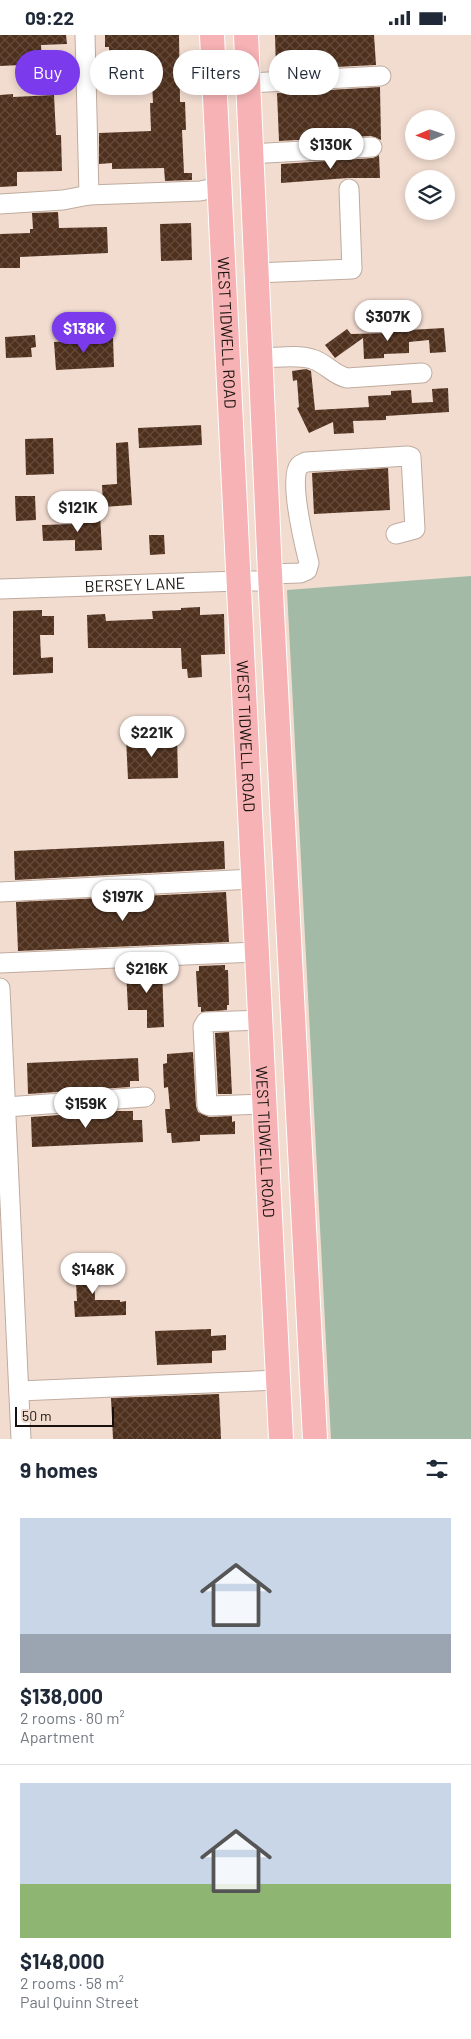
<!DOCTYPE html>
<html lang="en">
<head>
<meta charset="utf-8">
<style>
	:root { --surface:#fff; --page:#f2f2f3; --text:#1f2937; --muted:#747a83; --line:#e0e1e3; --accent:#7c3aed }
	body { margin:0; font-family:Barlow,sans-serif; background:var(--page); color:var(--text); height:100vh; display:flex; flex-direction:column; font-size:19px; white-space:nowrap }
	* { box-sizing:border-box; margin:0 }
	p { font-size:16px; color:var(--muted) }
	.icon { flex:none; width:28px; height:28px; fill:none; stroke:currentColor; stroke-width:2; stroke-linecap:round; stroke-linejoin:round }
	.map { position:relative; height:1404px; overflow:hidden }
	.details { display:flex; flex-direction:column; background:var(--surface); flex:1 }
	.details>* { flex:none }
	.hud { position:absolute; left:15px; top:15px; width:441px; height:45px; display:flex; gap:10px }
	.needle { width:32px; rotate:268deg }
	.buttons { position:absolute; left:405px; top:75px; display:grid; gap:10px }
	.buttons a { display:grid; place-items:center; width:50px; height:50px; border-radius:50%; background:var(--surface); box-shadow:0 2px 8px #0003; font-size:25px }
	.scale { position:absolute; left:15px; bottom:12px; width:99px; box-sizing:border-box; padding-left:5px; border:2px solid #18110d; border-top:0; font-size:14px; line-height:18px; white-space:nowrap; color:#18110d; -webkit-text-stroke:4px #f2dcd0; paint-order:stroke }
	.price { position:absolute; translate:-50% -42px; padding:0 11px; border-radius:18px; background:#fff; color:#222; font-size:16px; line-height:32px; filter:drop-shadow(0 1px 2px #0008) }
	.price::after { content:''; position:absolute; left:50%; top:30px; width:15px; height:11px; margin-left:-8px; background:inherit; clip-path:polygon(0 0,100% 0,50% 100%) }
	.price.selected { background:var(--accent); color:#fff }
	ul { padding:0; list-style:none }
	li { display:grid; align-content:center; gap:10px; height:265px; padding:0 20px }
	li+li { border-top:1px solid var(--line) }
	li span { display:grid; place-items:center; height:155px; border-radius:0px; color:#555 }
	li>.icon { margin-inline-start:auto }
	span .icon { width:90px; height:90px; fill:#fffc; stroke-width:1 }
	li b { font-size:21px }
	h2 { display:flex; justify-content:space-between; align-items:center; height:60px; padding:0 20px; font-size:21px }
	.chip { padding:0 18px; border-radius:22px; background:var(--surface); box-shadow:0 2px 8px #0003; font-size:18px; line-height:45px }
	.chip.selected { background:var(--accent); color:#fff }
	.status { display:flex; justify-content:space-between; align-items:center; height:35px; padding:0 25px; background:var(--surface); direction:ltr }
	.status svg { height:14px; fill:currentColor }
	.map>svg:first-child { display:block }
	.green { fill:#a3baa6 }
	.building { fill:url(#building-cross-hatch) }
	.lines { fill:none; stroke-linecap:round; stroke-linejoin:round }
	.minor-casing { stroke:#bfab9f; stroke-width:21 }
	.major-casing { stroke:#fff; stroke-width:26 }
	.minor { stroke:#fff; stroke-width:19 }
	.major { stroke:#f6b2b5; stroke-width:24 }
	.labels { text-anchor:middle; stroke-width:5; stroke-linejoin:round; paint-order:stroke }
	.street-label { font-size:16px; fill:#18110d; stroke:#f2dcd0 }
</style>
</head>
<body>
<div class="status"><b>09:22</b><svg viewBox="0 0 49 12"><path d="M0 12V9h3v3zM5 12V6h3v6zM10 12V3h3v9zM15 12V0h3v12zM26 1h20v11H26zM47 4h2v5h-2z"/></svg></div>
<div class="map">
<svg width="471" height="1404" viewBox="0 0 471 1404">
	<defs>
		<pattern id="building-cross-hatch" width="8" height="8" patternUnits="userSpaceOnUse" patternTransform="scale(1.25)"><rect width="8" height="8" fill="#4f301d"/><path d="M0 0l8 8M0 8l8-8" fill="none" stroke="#644b3c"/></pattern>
	</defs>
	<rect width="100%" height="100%" fill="#f2dcd0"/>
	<polygon class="green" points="471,541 471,1404 331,1404 287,555"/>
	<g class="building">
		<polygon points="0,0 66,0 67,9 41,10 42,29 0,31"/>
		<polygon points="105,0 179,0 180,67 185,67 186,95 182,95 184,138 192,138 192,145 165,146 164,133 112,134 112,128 99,129 99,98 151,96 150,68 153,68 152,47 110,49 109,12 105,12"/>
		<polygon points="275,0 374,0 376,30 276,35"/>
		<polygon points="380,52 381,105 371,101 279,106 277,58"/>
		<polygon points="13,59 13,62 54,60 56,100 61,100 62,136 17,137 17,151 0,152 0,60"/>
		<polygon points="379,120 380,143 348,143 281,148 281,129 373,123"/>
		<polygon points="58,177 59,193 107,192 108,218 20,222 20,233 0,233 0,199 30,198 30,194 33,194 32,178"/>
		<polygon points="191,188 192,225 161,226 160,189"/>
		<polygon points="389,293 409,293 409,295 444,293 446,317 430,318 429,305 409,307 409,318 384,319 384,323 364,324 363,303 335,323 325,310 347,294 351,299 389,298"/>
		<polygon points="35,300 36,312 31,313 32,322 6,323 5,302"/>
		<polygon points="113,303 114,332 56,335 54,307"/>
		<polygon points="306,334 311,336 315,375 369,372 368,361 391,360 391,356 411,355 412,368 433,367 432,354 448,353 449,377 386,381 386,385 353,386 354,398 334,399 333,387 309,398 297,373 299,372 297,345 293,346 292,336"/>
		<polygon points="201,390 202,410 139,413 138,393"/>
		<polygon points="53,403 54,439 26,440 25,404"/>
		<polygon points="128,407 132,470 103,472 102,450 117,449 116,408"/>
		<polygon points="388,433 390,475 314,479 312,438"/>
		<polygon points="15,461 35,461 36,485 16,486"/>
		<polygon points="100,479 102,515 75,516 75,505 43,506 42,490 74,489 74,480"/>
		<polygon points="149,500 164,500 165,519 150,520"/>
		<polygon points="200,572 200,580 224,579 225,619 201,620 202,642 188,643 187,634 182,634 181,613 88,613 87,580 105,579 106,586 153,584 152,576 181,575 181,573"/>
		<polygon points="42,575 42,581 54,581 54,600 40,600 41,623 53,622 53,638 13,640 13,576"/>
		<polygon points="177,701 178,743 128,744 126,703"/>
		<polygon points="224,806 225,834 15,845 14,816"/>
		<polygon points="226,857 229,907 18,916 16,867"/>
		<polygon points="225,930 225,935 228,935 229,970 227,970 227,975 201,977 201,972 198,972 196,936 199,936 199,931"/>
		<polygon points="162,932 164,992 147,993 147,975 128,975 126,934"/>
		<polygon points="229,997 232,1059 218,1059 215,998"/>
		<polygon points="193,1017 196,1071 198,1077 209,1082 232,1081 232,1087 235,1086 235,1099 200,1100 200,1106 172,1108 171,1098 167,1098 165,1074 170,1074 168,1052 164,1053 163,1029 167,1028 167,1019"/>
		<polygon points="138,1023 139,1046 130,1046 130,1052 28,1059 27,1028"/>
		<polygon points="117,1076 133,1076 133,1085 142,1085 143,1107 32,1112 31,1082"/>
		<polygon points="75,1227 94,1227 95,1265 120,1265 120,1267 126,1266 126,1280 75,1282 74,1266 77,1266"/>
		<polygon points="211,1294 211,1301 226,1300 226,1315 212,1316 212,1328 157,1330 155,1296"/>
		<polygon points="219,1359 221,1404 113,1404 111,1363"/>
	</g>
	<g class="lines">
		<g class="minor-casing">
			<g id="minor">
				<polyline points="85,0 89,160 200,156 220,152"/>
				<polyline points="248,48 381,41"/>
				<polyline points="251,119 372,112"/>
				<polyline points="0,169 63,165 89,160"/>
				<polyline points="256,238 352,234 349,154"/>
				<path d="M 260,323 C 277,323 296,319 312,324 C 326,328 333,340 347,343 L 422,338"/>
				<path d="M 270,539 L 300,538 L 307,535 L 309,528 C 305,512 288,443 299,431 C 301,429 304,428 306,427 L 408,421 L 411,422 L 415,494 L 396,499"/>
				<path id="s1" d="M 0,554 L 239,546 L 271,546"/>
				<polyline points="0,857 253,844"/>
				<polyline points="0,928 257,917"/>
				<polyline points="0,953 21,1404"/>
				<polyline points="260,985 206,987 203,992 207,1070 211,1071 263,1069"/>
				<polyline points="6,1072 145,1062"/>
				<polyline points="19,1356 278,1345"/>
			</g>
		</g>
		<g class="major-casing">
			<g id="major">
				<path id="s2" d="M 212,0 C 237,468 255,936 281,1404"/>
				<polyline points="246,0 270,539 315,1404"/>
			</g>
		</g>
		<use href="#minor" class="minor"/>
		<use href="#major" class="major"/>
	</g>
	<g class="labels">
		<g class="street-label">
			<text dy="6" stroke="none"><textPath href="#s2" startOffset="298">WEST TIDWELL ROAD</textPath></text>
			<text dy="6" stroke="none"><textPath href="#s1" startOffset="135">BERSEY LANE</textPath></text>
			<text dy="6" stroke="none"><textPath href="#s2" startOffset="702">WEST TIDWELL ROAD</textPath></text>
			<text dy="6" stroke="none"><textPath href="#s2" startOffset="1108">WEST TIDWELL ROAD</textPath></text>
		</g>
	</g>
</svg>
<div class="buttons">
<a><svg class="needle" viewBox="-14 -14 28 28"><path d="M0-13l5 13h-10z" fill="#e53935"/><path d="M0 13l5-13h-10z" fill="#747a83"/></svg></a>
<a><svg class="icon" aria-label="layers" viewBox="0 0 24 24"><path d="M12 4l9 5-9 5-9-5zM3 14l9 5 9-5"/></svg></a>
</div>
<div class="scale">50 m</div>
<b class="price" style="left:331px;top:135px">$130K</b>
<b class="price" style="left:388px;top:307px">$307K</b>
<b class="price selected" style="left:84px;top:319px">$138K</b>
<b class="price" style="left:78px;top:498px">$121K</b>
<b class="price" style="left:152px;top:723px">$221K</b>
<b class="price" style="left:123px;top:887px">$197K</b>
<b class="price" style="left:147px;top:959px">$216K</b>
<b class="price" style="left:86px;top:1094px">$159K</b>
<b class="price" style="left:93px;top:1260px">$148K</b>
<div class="hud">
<a class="chip selected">Buy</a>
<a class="chip">Rent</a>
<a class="chip">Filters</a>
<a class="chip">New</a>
</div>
</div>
<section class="details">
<h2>9 homes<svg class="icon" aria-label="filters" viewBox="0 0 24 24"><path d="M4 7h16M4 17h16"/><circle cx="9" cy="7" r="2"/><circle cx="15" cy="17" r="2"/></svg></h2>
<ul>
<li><span style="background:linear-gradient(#c9d6e8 75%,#9aa5b1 0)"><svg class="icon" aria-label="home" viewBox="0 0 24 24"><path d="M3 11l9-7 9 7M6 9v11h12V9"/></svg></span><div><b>$138,000</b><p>2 rooms · 80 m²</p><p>Apartment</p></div></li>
<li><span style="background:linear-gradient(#c9d6e8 65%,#8fb573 0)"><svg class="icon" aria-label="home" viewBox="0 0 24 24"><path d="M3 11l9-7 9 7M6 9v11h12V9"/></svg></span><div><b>$148,000</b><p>2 rooms · 58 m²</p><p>Paul Quinn Street</p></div></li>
</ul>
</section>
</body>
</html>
